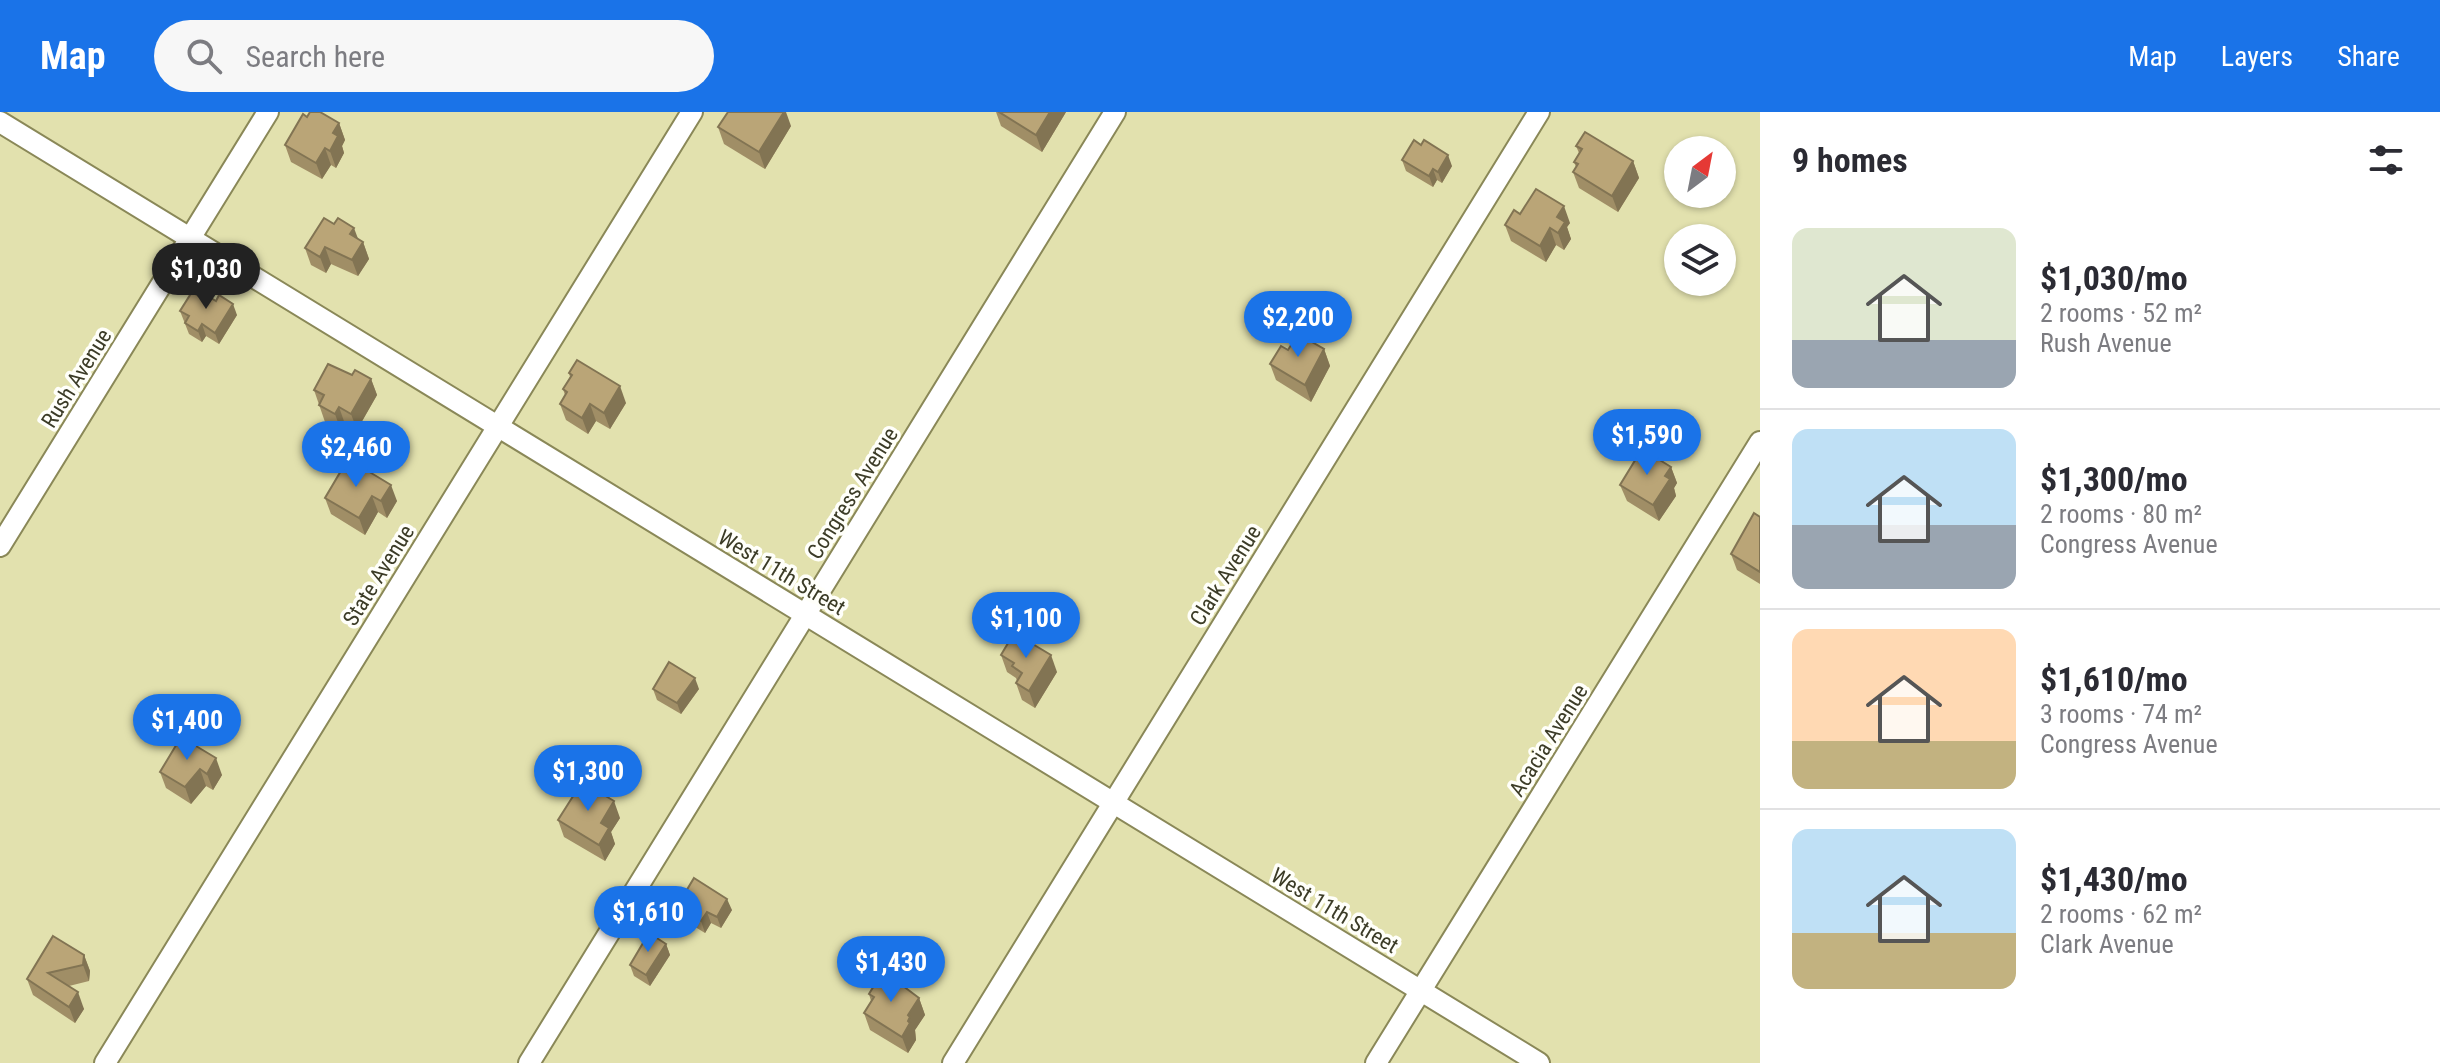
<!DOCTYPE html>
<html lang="en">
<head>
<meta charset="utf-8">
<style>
	:root { --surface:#fff; --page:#f7f7f7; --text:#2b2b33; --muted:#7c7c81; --line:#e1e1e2; --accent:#1a73e8 }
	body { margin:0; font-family:"Roboto Condensed",sans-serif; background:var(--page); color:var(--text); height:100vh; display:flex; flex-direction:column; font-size:30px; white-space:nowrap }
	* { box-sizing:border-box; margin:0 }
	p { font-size:26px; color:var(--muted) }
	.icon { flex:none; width:44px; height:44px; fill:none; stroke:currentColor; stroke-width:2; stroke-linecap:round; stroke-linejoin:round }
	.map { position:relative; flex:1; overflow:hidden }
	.sheet { display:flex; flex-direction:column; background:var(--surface); width:680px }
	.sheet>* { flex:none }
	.needle { width:52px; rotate:32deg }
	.fabs { position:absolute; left:1664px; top:24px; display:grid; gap:16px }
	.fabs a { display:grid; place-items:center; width:72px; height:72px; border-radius:50%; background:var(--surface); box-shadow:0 2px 6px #0004; font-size:40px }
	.price { position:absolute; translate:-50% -68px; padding:0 18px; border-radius:28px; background:var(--accent); color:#fff; font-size:26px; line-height:52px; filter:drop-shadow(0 2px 4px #0008) }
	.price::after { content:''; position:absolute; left:50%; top:48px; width:24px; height:18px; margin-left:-12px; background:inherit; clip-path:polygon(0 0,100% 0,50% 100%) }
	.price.selected { background:#222; color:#fff }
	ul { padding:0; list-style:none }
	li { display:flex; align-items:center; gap:24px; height:200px; padding:0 32px }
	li+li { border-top:2px solid var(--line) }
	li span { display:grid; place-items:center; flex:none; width:224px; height:160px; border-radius:16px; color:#555 }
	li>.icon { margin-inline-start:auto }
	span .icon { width:96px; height:96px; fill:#fffc; stroke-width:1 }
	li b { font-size:34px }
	h2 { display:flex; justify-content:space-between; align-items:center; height:96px; padding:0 32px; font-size:34px }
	header { display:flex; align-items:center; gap:48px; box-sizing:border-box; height:112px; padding:0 40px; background:var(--accent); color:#fff }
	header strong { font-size:38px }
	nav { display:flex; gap:44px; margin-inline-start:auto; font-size:28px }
	.search { width:560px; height:72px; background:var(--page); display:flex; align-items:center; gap:20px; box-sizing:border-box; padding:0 28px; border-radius:44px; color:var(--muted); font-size:30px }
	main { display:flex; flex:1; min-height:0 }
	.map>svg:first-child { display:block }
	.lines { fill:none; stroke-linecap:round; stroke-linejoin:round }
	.minor-casing { stroke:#8a8858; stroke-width:24 }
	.minor { stroke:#fff; stroke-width:20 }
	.wall { fill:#a08e66 }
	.shaded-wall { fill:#827453 }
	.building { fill:#baa577; stroke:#827453; stroke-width:2 }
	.labels { text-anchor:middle; stroke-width:7; stroke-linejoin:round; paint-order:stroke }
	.street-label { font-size:22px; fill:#3c3c27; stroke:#fffffa }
</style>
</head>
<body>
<header>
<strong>Map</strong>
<div class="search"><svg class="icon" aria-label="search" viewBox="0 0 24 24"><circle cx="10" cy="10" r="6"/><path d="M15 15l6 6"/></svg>Search here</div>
<nav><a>Map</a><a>Layers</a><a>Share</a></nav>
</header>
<main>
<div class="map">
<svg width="1760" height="951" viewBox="0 0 1760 951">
	<rect width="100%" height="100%" fill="#e2e1ae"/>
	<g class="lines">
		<g class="minor-casing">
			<g id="minor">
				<polyline points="0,10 1539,951"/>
				<polyline points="0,434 268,0"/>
				<polyline points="105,951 692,0"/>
				<polyline points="529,951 1115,0"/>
				<polyline points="953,951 1539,0"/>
				<polyline points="1376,951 1760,330"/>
			</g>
		</g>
		<use href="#minor" class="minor"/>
	</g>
	<g class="wall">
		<polygon points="996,0 1066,0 1042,40 1001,14"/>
		<polygon points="307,5 339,11 345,28 342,34 344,41 336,56 331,53 322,67 291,50 285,33"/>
		<polygon points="791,14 765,57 724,32 718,15"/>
		<polygon points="1576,34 1633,49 1639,66 1618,100 1579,76 1573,60 1576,55 1574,50 1579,41"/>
		<polygon points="1402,48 1452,54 1442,71 1437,68 1433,75 1406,59"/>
		<polygon points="1520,102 1570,111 1567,115 1571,127 1564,138 1556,133 1546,150 1511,129 1505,113"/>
		<polygon points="334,112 363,130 369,147 358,164 331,152 326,161 311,153 305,136"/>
		<polygon points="200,185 237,203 219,232 206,224 202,230 189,222 180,199"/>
		<polygon points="1324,237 1330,254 1311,290 1276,268 1270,252 1288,238"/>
		<polygon points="569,261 626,291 610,317 596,309 588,322 566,308 560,292 565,283 563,277 570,265"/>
		<polygon points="352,263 371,267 377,283 357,318 345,312 341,319 325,310 314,278"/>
		<polygon points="348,347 397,389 387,406 378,400 365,423 331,402 325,386"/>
		<polygon points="1671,355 1677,371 1674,376 1676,384 1659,409 1627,389 1620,373"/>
		<polygon points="1760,405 1760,472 1737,458 1731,442"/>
		<polygon points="1001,543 1057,560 1035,596 1022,588 1016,571 1017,569 1016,566 1007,560"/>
		<polygon points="653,577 699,577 681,602 657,588"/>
		<polygon points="181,625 222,663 213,678 206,674 191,692 166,676 160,660"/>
		<polygon points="620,706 611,720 615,732 605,749 564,725 558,708"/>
		<polygon points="682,786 732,798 721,816 711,811 705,821 687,810 683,798 685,794"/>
		<polygon points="666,832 670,843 650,874 634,864 630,853"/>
		<polygon points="84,843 90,859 89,869 69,874 84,897 75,911 33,883 27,867"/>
		<polygon points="869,882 919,886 925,903 915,918 916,928 908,941 870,918 864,901 871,889"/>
	</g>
	<g class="shaded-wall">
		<polygon points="784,0 786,0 791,14 765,57 759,40"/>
		<polygon points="1050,0 1066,0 1042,40 1036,23"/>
		<polygon points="339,11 345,28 342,34 344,41 336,56 330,39 333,21"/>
		<polygon points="325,36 331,53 322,67 316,51"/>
		<polygon points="1448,43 1452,54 1442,71 1438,60"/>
		<polygon points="1633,49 1639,66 1618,100 1612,84"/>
		<polygon points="1433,57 1437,68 1433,75 1429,64"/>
		<polygon points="1564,94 1570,111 1567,115 1571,127 1564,138 1558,121 1557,105"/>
		<polygon points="354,116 360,132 350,122"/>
		<polygon points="1550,116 1556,133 1546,150 1540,134"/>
		<polygon points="363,130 369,147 358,164 352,148"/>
		<polygon points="325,135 331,152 326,161 320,145"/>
		<polygon points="233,192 237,203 219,232 215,221"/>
		<polygon points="202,212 206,224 202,230 198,219"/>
		<polygon points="1324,237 1330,254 1311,290 1305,273"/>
		<polygon points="371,267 377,283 357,318 351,302"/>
		<polygon points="620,274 626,291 610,317 604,301"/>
		<polygon points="590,292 596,309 588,322 582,306"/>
		<polygon points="339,295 345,312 341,319 335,302"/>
		<polygon points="1671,355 1677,371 1674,376 1676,384 1659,409 1653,393 1665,364"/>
		<polygon points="391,373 397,389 387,406 381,389"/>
		<polygon points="372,384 378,400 365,423 359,406"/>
		<polygon points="1051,543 1057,560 1035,596 1029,579"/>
		<polygon points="695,566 699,577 681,602 677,591"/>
		<polygon points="216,646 222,663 213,678 207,662"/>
		<polygon points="200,657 206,674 191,692 185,675"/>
		<polygon points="614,689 620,706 611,720 615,732 605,749 599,733 601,711"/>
		<polygon points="727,787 732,798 721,816 717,805"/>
		<polygon points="707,800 711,811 705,821 701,809"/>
		<polygon points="666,832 670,843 650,874 646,863"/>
		<polygon points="84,843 90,859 89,869 83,853"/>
		<polygon points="78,880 84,897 75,911 69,895"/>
		<polygon points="919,886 925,903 915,918 916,928 908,941 902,925 908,909 908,903"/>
	</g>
	<g class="building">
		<polygon points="310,0 320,0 339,11 333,21 338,24 330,39 325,36 316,51 285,33 303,2 307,5"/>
		<polygon points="728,0 784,0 759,40 718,15"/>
		<polygon points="999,0 1050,0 1036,23"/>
		<polygon points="1585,20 1633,49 1612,84 1573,60 1578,52 1574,50 1582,37 1576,34"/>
		<polygon points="1414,28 1421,33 1424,28 1448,43 1438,60 1433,57 1429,64 1402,48"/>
		<polygon points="1536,77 1564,94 1557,105 1565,110 1558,121 1550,116 1540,134 1505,113 1514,98 1520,102"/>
		<polygon points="324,106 334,112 338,106 354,116 350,122 363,130 352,148 325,135 320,145 305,136"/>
		<polygon points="192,180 200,185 203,181 216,189 219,183 233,192 215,221 202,212 198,219 185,211 189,204 180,199"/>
		<polygon points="1298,222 1324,237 1305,273 1270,252 1281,234 1288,238"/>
		<polygon points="577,248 620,274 604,301 590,292 582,306 560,292 567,280 563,277 572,263 569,261"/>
		<polygon points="328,252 352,263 355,258 371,267 351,302 339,295 335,302 319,293 324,283 314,278"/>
		<polygon points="1642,337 1671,355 1665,364 1670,367 1653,393 1620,373"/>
		<polygon points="348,347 391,373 381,389 372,384 359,406 325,386"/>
		<polygon points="1754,401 1760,405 1760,460 1731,442"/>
		<polygon points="1014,521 1051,543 1029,579 1016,571 1022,561 1012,554 1014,551 1001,543"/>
		<polygon points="669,550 695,566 677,591 653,577"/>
		<polygon points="181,625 216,646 207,662 200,657 185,675 160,660"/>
		<polygon points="582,670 614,689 601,711 609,716 599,733 558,708"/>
		<polygon points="694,766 727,787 717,805 707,800 701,809 683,798 688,790 682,786"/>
		<polygon points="649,821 666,832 646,863 630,853"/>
		<polygon points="53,824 84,843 83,853 48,861 78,880 69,895 27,867"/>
		<polygon points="883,859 919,886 908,903 910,905 908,909 910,911 902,925 864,901 874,885 869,882"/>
	</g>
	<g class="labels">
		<g class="street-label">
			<text transform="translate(76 266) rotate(-58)" y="8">Rush Avenue</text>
			<text transform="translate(852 381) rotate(-58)" y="8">Congress Avenue</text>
			<text transform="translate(782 460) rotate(31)" y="8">West 11th Street</text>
			<text transform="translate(378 463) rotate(-58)" y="8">State Avenue</text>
			<text transform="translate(1225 463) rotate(-58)" y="8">Clark Avenue</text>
			<text transform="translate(1548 628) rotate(-58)" y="8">Acacia Avenue</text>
			<text transform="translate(1335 798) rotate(31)" y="8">West 11th Street</text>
		</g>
	</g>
</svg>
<div class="fabs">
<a><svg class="needle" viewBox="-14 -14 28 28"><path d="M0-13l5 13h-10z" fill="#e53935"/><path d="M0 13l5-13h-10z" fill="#7c7c81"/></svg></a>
<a><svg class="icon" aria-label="layers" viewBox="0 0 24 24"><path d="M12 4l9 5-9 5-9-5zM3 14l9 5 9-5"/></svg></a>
</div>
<b class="price selected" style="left:206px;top:199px">$1,030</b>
<b class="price" style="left:1298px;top:247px">$2,200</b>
<b class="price" style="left:1647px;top:365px">$1,590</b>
<b class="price" style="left:356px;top:377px">$2,460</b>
<b class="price" style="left:1026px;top:548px">$1,100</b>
<b class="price" style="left:187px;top:650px">$1,400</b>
<b class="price" style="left:588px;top:701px">$1,300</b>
<b class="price" style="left:648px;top:842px">$1,610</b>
<b class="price" style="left:891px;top:892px">$1,430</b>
</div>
<section class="sheet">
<h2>9 homes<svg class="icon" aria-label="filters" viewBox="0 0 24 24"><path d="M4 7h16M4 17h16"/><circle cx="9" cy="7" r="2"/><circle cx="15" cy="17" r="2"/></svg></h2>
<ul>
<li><span style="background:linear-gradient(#dfe7d0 70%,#9aa5b1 0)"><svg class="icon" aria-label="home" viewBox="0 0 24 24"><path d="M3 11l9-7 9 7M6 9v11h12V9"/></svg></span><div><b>$1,030/mo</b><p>2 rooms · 52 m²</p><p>Rush Avenue</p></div></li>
<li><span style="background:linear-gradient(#bfe0f5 60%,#9aa5b1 0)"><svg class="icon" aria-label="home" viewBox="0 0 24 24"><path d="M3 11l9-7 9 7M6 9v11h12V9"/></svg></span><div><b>$1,300/mo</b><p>2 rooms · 80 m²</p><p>Congress Avenue</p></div></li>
<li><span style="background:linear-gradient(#ffd9b3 70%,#c2b280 0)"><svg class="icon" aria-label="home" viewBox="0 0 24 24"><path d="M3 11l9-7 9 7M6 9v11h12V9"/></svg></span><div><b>$1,610/mo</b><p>3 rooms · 74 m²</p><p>Congress Avenue</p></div></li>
<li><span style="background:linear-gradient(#bfe0f5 65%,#c2b280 0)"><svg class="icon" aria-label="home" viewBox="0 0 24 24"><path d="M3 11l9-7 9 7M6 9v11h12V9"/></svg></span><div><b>$1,430/mo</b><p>2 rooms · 62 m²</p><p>Clark Avenue</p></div></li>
</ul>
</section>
</main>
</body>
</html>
